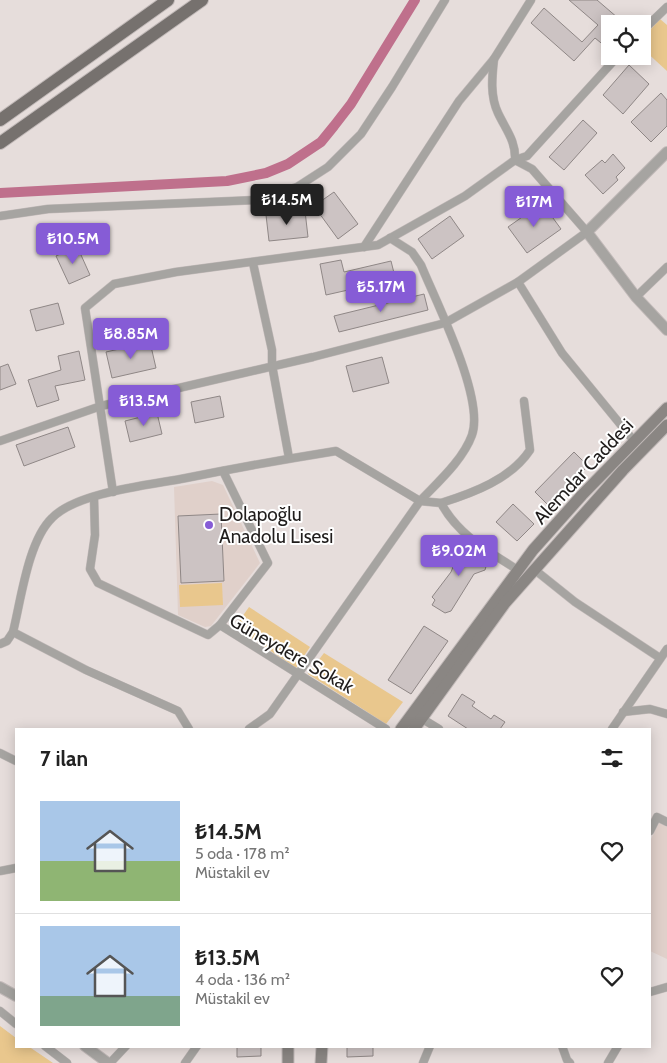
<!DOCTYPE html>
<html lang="tr">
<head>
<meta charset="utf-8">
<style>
	:root { --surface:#fff; --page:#f2f2f2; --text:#222; --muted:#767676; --line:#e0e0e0; --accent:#865cd6 }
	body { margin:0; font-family:Cabin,sans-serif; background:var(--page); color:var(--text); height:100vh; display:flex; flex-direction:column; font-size:19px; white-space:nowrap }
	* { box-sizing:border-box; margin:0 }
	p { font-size:16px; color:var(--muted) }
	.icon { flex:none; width:28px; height:28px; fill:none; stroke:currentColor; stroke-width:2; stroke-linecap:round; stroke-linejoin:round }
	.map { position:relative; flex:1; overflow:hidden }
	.sheet { position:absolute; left:15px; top:728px; width:636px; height:320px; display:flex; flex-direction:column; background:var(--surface); border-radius:0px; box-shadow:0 2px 12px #0003 }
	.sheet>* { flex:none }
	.tools { position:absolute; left:601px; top:15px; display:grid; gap:10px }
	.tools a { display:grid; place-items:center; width:50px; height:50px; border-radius:0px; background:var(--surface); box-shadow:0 2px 12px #0003; font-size:25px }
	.price { position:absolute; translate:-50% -42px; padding:0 11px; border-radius:5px; background:var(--accent); color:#fff; font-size:16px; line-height:32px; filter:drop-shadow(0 1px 2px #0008) }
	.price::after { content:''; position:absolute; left:50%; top:30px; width:15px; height:11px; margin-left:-8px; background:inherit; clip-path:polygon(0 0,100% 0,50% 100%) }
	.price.on { background:#222; color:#fff }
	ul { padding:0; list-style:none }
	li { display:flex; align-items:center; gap:15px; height:125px; padding:0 25px }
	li+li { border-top:1px solid var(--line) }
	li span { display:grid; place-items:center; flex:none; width:140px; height:100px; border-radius:0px; color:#555 }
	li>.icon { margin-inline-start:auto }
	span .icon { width:60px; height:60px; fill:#fffc; stroke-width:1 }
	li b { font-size:21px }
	h2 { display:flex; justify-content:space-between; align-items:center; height:60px; padding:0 25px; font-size:21px }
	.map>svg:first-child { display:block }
	.built { fill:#e0d0ca }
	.green { fill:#e9c78d }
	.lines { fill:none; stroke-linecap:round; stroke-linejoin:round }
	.canal { stroke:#bf708c; stroke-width:10 }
	.building { fill:#ccc3c3; stroke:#8f8786 }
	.minor-casing { stroke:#c2bab9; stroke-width:9 }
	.tertiary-casing { stroke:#c2bab9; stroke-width:12 }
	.secondary-casing { stroke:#c2bab9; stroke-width:13 }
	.primary-casing { stroke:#c2bab9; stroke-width:14 }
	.minor { stroke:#a6a4a1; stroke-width:8 }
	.tertiary { stroke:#a6a4a1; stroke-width:10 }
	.secondary { stroke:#8a8683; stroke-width:11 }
	.primary { stroke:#76716e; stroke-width:12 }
	.poi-dot { fill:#865cd6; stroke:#fff; stroke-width:2 }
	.labels { text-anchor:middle; stroke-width:4; stroke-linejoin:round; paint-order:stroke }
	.street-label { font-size:19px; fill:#201d1c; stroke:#fff }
	.poi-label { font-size:19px; fill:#201d1c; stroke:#fff; text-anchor:start }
</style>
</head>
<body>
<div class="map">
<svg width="667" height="1063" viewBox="0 0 667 1063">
	<rect width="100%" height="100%" fill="#e6dddb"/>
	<g class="built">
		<polygon points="212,481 223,485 260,563 211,626 205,627 178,615 174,487"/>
		<polygon points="659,823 667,827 667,959 650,951 650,841"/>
	</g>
	<g class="green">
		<polygon points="660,19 667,25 667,71 643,49 642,39"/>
		<polygon points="222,583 223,605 180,607 179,585"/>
		<polygon points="249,607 310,647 296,668 235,627"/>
		<polygon points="324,653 403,702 386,724 308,674"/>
		<polygon points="0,1026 16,1038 16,1046 28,1046 53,1063 0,1063"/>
	</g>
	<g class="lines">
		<polyline class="canal" points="0,193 227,181 266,173 288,164 321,142 334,126 351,104 415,0"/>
	</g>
	<g class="building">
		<polygon points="569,0 597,0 625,24 610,24 610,43 606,47 595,38 574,61 531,23 544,8 582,42 598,25"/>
		<polygon points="629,65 649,84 623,114 603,95"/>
		<polygon points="661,93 667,100 667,126 651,142 631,122"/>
		<polygon points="583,120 597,133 564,170 549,157"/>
		<polygon points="613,154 625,168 616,177 618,180 603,194 585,175 602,160 605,163"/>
		<polygon points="334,192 358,224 338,239 314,206"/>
		<polygon points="542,203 561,229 527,253 508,227"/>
		<polygon points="305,211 308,237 269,241 266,215"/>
		<polygon points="450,216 464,236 432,259 418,239"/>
		<polygon points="77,246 90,275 69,284 56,256"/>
		<polygon points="341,260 344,272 391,261 397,285 359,294 357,288 326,295 320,264"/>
		<polygon points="424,294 428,310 339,332 334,316"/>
		<polygon points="58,303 64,324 36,331 30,310"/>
		<polygon points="150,342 156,368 112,378 106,352"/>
		<polygon points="79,351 85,380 55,386 59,400 37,407 28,380 61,370 58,356"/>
		<polygon points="382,357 389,383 353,392 346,366"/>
		<polygon points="8,364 16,384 0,390 0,367"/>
		<polygon points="220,396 224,417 195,423 191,402"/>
		<polygon points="157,413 162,434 130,442 125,421"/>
		<polygon points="68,427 75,447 24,466 16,445"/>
		<polygon points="574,452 588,466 549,506 535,492"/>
		<polygon points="513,504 534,524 517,541 496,522"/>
		<polygon points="221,514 224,581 181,583 178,516"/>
		<polygon points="460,544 472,549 485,558 487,563 485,570 474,574 451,611 445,613 432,605 435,600 432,597 451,572 455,562 449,559"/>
		<polygon points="424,626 448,641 411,694 388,680"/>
		<polygon points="462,694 475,702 472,706 491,719 494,715 505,722 500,729 468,729 448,716"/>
		<polygon points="237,1046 261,1046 261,1056 237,1057"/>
		<polygon points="347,1046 373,1046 373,1056 347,1057"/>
	</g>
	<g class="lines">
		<g class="minor-casing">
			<g id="minor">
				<polyline points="642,31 667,7"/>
				<polyline points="0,216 48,209 256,200 297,187 328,167 361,134 392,87 445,0"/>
				<polyline points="364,247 459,101 494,59 531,0"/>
				<polyline points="253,263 272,350 272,365 289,458"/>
				<polyline points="518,282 562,353 634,441"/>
				<polyline points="636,297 667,267"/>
				<polyline points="0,441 101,406 313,357 445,323 518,282 587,232 532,169 515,160 527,156 618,56"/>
				<path d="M 113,492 L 85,308 L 114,284 L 176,272 L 378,245 L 465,196 L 515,160 C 516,141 506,130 498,113 C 490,96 492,77 494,59"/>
				<polyline points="94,498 95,535 90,569 98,583 208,635 220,625 386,729"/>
				<path d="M 441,503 C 473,493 511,479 530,450 L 524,401"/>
				<polyline points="535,570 575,602 660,658"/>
				<polyline points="220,625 268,563 223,471"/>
				<polyline points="13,632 86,670 178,711 189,729"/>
				<path d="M 0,644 L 7,641 L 13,632 C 21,600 28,541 52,518 C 77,492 150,485 186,478 C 236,468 286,459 336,451 L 420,501 C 438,482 463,460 472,435 C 485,398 436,302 421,265 L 412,252 L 390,238"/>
				<polyline points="623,712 650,709 667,714"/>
				<polyline points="421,718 439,729"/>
				<path d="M 249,729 L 270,714 L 420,501 L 441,503 C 458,535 488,551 518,570"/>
				<polyline points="612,729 667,649"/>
				<polyline points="0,753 16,761"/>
				<polyline points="650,831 657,817 667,822"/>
				<polyline points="0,871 16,868"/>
				<polyline points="650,992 667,987"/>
				<polyline points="0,1011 16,1024"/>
				<polyline points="45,1046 67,1063"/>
				<polyline points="562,1046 567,1060 570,1063"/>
				<polyline points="110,1063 126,1046"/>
				<polyline points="185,1063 197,1046"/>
				<polyline points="423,1063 430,1046"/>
				<polyline points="608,1063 618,1046"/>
			</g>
		</g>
		<g class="tertiary-casing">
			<g id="tertiary">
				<polyline points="667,152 587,232 636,297 667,330"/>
				<polyline points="0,987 16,996"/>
				<polyline points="85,1046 108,1063"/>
			</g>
		</g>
		<g class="secondary-casing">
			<g id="secondary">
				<polyline points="401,729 533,550 582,495 667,408"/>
				<polyline points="414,729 505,603 623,470 667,425"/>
				<polyline points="288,1046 288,1063"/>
				<polyline points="321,1063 322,1046"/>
			</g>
		</g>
		<g class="primary-casing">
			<g id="primary">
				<polyline points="0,120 168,0"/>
				<polyline points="0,143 202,0"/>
			</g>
		</g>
		<use href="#minor" class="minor"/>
		<use href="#tertiary" class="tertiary"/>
		<use href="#secondary" class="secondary"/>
		<use href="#primary" class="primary"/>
	</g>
	<circle class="poi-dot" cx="209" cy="525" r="5"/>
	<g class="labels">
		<g class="street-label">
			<text transform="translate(583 471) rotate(-47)" y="7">Alemdar Caddesi</text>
			<text transform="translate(292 653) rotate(30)" y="7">Güneydere Sokak</text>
		</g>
		<g class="poi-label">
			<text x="219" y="521">Dolapoğlu<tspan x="219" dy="22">Anadolu Lisesi</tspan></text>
		</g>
	</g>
</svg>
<div class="tools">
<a><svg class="icon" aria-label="locate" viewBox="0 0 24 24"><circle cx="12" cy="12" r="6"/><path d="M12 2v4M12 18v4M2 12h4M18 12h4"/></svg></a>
</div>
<b class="price on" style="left:287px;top:226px">₺14.5M</b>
<b class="price" style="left:534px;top:228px">₺17M</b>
<b class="price" style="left:73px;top:265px">₺10.5M</b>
<b class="price" style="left:381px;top:313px">₺5.17M</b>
<b class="price" style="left:131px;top:360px">₺8.85M</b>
<b class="price" style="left:144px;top:427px">₺13.5M</b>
<b class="price" style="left:459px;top:577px">₺9.02M</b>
<section class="sheet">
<h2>7 ilan<svg class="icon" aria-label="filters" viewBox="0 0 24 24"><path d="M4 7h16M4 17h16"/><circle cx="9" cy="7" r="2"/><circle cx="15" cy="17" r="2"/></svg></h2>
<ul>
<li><span style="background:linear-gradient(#a9c7e8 60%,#8fb573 0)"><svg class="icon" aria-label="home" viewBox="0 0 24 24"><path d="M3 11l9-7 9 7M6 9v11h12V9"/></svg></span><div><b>₺14.5M</b><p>5 oda · 178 m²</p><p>Müstakil ev</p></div><svg class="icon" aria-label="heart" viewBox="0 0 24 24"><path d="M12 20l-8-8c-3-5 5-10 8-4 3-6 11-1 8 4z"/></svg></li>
<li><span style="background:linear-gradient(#a9c7e8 70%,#7fa58c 0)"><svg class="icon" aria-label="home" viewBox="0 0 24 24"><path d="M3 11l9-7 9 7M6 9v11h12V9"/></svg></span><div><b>₺13.5M</b><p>4 oda · 136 m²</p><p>Müstakil ev</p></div><svg class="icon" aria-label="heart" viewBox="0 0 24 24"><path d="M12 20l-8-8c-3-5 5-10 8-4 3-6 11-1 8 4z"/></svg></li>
</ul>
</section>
</div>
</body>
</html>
